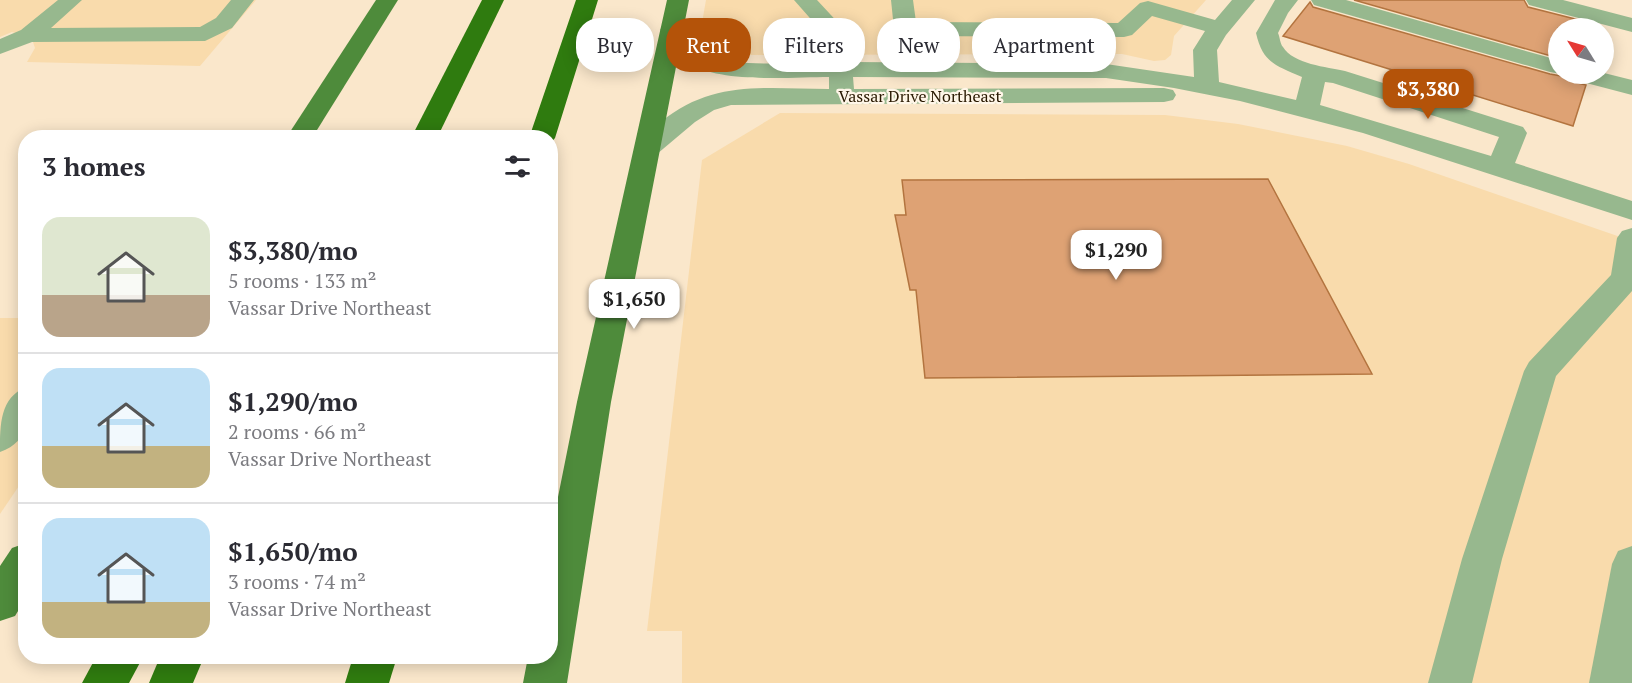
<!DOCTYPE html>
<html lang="en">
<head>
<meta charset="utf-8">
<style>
	:root { --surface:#fff; --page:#f7f7f7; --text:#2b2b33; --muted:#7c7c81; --line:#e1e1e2; --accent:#b45309 }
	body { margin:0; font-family:"PT Serif",serif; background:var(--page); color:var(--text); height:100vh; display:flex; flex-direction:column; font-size:22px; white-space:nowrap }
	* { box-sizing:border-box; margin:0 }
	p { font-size:20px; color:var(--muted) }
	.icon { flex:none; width:33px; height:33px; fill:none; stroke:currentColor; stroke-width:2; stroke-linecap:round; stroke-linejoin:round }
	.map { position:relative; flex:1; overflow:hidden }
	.panel { position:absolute; left:18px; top:130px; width:540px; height:534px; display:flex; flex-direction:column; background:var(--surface); border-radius:24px; box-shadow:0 3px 15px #0003 }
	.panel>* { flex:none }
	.banner { position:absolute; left:576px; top:18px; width:570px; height:54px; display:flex; gap:12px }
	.needle { width:39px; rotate:307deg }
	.buttons { position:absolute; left:1548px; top:18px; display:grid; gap:12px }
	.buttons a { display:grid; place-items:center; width:66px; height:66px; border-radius:50%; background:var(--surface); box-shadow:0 3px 15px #0003; font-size:30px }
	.price { position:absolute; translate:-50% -51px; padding:0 14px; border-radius:12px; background:#fff; color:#222; font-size:20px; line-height:39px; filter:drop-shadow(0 2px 3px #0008) }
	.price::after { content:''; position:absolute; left:50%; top:36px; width:18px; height:14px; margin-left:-9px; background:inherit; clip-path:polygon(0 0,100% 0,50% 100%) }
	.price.current { background:var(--accent); color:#fff }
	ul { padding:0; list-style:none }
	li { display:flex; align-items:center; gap:18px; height:150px; padding:0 24px }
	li+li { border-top:2px solid var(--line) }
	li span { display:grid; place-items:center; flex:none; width:168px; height:120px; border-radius:18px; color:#555 }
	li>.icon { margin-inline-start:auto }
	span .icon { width:72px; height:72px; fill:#fffc; stroke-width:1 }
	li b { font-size:26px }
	h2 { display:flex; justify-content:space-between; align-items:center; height:72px; padding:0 24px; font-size:26px }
	.pill { padding:0 21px; border-radius:24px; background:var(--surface); box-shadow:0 3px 15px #0003; font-size:21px; line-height:54px }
	.pill.current { background:var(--accent); color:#fff }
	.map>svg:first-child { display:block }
	.built { fill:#f9dbac }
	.building { fill:#dea274; stroke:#b3743f; stroke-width:1.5 }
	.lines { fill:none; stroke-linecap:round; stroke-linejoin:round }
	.minor { fill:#97b88e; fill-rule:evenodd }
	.major { fill:#4e8b3b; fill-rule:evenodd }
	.highway { fill:#2f7b0f; fill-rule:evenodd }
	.labels { text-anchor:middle; stroke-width:4.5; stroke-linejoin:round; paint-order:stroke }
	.far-street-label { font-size:16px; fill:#281800; stroke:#fff6e8 }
</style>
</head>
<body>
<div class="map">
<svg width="1632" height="683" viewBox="0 0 1632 683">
	<rect width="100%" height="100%" fill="#fae7cb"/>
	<g class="built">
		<polygon points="0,0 256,0 200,66 27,62 35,48 32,39 12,32 0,37"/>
		<polygon points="706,0 1206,0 1174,36 1171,55 1165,60 1154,61 1122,54 744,55 711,49 699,40"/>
		<polygon points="780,113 1165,115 1238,124 1347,146 1409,164 1632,241 1632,683 682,683 682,631 647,631 702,160"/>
		<polygon points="0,318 25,318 25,477 0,514"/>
	</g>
	<g class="building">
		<polygon points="1354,0 1524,0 1528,7 1587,22 1584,28 1558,28 1558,58"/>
		<polygon points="1310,2 1313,7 1550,74 1561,76 1566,74 1570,81 1586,85 1573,126 1283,36"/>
		<polygon points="1268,179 1372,374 925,378 916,290 910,290 895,215 906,215 902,180"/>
	</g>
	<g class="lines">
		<g class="minor">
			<polygon points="58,0 82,0 51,28 200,27 216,18 231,0 254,0 232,28 205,41 32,42 0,54 0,39 21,30"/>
			<path d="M 794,0 L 817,0 L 843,28 L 846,33 L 852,62 L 1106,64 L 1194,77 L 1193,50 L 1205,31 L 1152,16 L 1132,35 L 1124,37 L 905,36 L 897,34 L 894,29 L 891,0 L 913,0 L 916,22 L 1118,23 L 1140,3 L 1148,1 L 1215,20 L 1232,0 L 1255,0 L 1226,35 L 1217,50 L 1219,82 L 1296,100 L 1302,77 C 1275,65 1263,63 1256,33 L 1275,0 L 1298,0 L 1288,13 L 1278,33 C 1280,37 1280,44 1283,47 C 1293,64 1327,67 1345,71 L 1523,127 L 1527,133 L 1515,163 L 1632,201 L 1632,220 L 1363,133 L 1240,101 L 1174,88 L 1106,78 L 853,77 L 854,89 L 1164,88 L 1173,90 L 1176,95 L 1173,100 L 1164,102 L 731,105 L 714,110 L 695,122 L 657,154 L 648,156 L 639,154 L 635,148 C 642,138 652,130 661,122 C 713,79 767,89 829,89 L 829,77 C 790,77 719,84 687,62 C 675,54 667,42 660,30 L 663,25 C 684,20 692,47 711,56 C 735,68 799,62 828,62 L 824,34 ZM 1325,82 L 1333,83 L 1499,137 L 1491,156 L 1320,105 Z"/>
			<polygon points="1311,0 1346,0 1558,60 1558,74 1561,74 1550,72 1314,5"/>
			<polygon points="1526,0 1563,0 1632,18 1632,32 1529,5"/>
			<polygon points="1604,73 1632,80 1632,95 1571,79 1568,74"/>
			<polygon points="1632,228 1632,291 1556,376 1502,559 1472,683 1428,683 1462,559 1524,371 1529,362 1611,275 1617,238 1622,231"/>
			<path d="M 26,387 C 26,415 32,441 0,452 C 0,424 0,398 26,387 Z"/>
			<polygon points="1632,546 1632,683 1589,683 1612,564 1618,551"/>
		</g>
		<g class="major">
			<polygon points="376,0 398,0 312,138 286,138"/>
			<polygon points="667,0 689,0 611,402 567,683 523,683 528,657 550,657 550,537 577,402"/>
			<polygon points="26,543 26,598 15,616 0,621 0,566 12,548"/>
		</g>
		<g class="highway">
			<polygon points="482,0 504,0 437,138 411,138"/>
			<polygon points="576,0 598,0 555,138 550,144 550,138 529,138"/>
			<polygon points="96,657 143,657 129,683 82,683"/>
			<polygon points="160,657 204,657 193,683 149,683"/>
			<polygon points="353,657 397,657 389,683 345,683"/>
		</g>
	</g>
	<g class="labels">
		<g class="far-street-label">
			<text x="920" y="102">Vassar Drive Northeast</text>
		</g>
	</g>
</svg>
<div class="buttons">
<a><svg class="needle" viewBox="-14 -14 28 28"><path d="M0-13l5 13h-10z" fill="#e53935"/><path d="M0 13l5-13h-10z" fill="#7c7c81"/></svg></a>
</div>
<b class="price current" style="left:1428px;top:120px">$3,380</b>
<b class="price" style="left:1116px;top:281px">$1,290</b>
<b class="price" style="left:634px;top:330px">$1,650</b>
<div class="banner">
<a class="pill">Buy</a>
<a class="pill current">Rent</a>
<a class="pill">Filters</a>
<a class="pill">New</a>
<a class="pill">Apartment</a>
</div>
<section class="panel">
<h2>3 homes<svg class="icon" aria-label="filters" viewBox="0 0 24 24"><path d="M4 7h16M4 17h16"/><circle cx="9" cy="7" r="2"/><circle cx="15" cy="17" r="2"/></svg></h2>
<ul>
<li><span style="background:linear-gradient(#dfe7d0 65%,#b9a48a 0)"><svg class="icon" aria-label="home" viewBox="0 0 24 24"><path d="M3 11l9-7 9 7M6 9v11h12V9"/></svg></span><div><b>$3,380/mo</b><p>5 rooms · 133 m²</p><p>Vassar Drive Northeast</p></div></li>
<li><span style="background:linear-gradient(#bfe0f5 65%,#c2b280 0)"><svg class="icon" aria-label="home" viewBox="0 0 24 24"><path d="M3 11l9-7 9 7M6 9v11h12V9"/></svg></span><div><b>$1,290/mo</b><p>2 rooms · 66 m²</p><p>Vassar Drive Northeast</p></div></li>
<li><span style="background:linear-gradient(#bfe0f5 70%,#c2b280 0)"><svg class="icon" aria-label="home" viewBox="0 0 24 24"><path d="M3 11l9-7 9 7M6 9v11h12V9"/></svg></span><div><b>$1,650/mo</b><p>3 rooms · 74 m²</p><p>Vassar Drive Northeast</p></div></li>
</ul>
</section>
</div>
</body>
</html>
